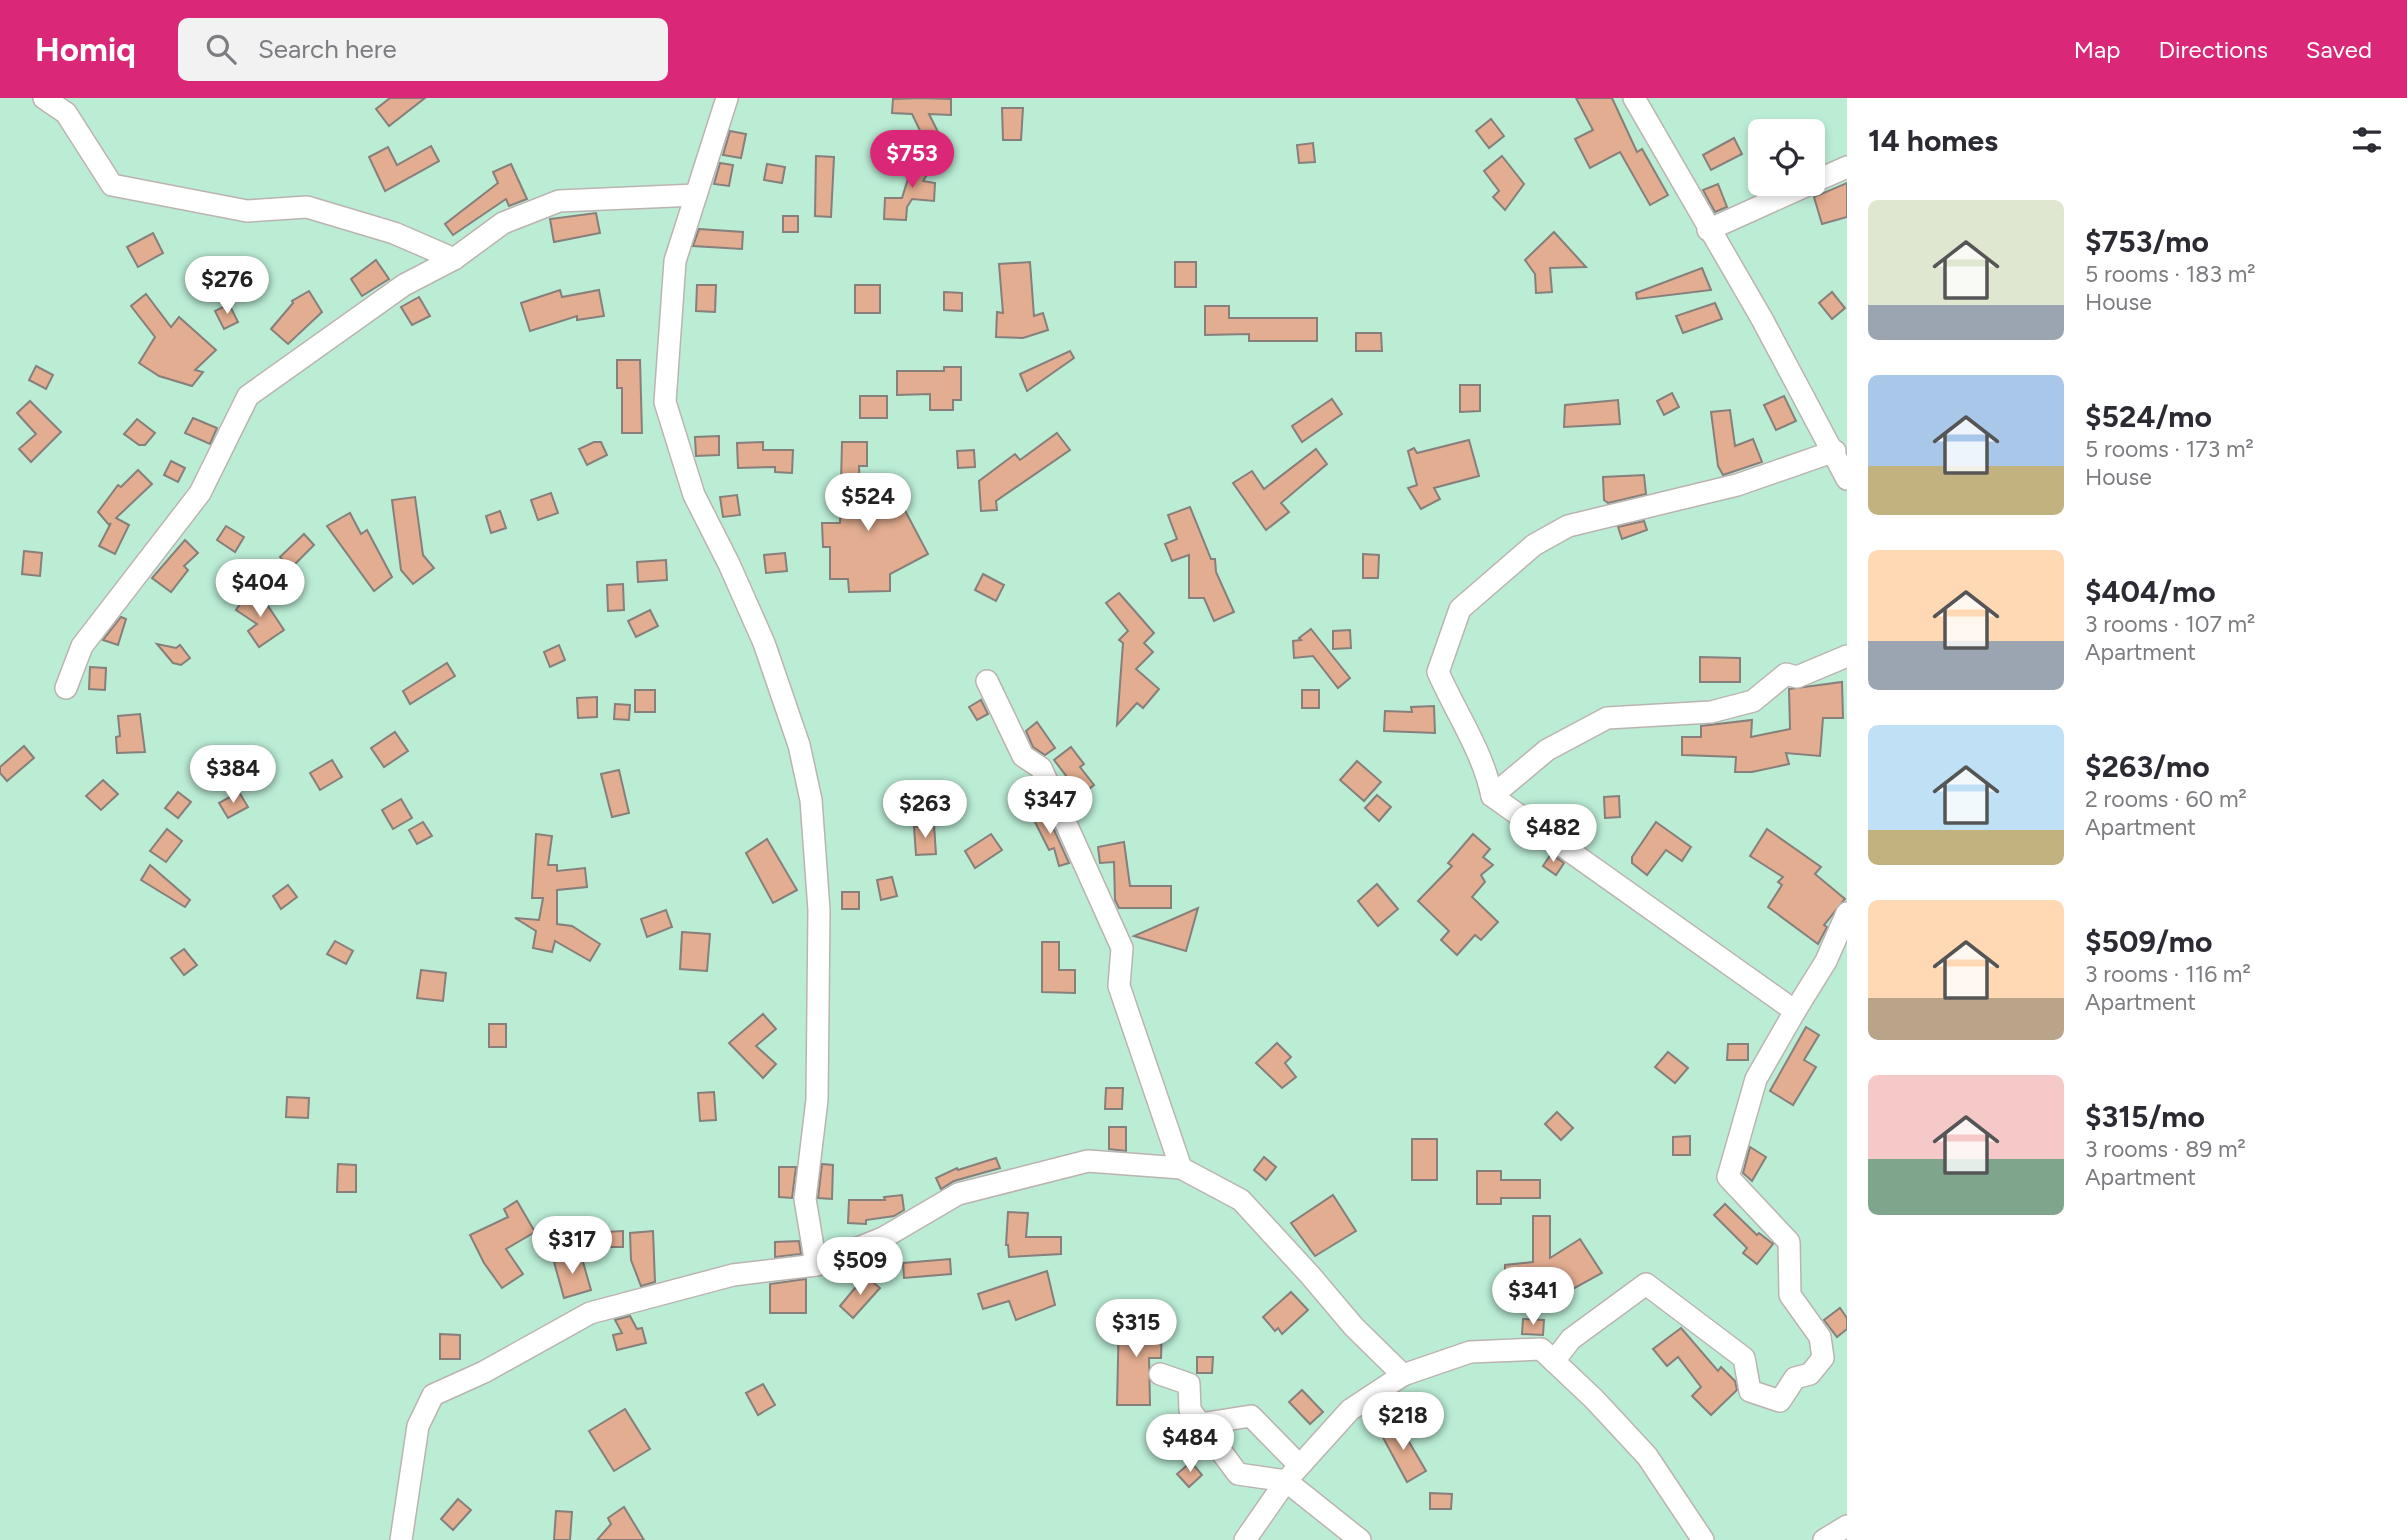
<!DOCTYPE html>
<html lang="en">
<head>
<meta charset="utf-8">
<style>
	:root { --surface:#fff; --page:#f2f2f3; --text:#2b2b33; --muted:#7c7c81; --accent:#db2777 }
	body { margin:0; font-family:Figtree,sans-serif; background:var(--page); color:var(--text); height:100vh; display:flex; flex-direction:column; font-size:26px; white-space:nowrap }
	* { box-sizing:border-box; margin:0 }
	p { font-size:23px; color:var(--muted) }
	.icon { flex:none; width:38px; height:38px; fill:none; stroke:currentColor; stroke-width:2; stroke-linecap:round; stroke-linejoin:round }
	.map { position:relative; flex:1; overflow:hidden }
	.side { display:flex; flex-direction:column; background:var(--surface); width:560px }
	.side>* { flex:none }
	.buttons { position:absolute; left:1748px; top:21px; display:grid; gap:14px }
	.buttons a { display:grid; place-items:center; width:77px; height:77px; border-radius:10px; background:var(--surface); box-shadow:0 4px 10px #0003; font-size:35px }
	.price { position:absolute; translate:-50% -60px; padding:0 16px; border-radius:24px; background:#fff; color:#222; font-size:23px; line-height:46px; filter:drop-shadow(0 2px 4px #0008) }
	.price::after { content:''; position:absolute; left:50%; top:42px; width:21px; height:16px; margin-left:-10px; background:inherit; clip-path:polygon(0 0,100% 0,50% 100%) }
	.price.selected { background:var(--accent); color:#fff }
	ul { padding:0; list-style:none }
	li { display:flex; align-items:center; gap:21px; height:175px; padding:0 21px }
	li span { display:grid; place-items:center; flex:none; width:196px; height:140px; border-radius:10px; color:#555 }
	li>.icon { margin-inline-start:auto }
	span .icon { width:84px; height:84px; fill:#fffc; stroke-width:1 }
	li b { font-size:30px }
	h2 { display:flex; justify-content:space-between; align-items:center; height:84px; padding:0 21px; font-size:30px }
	header { display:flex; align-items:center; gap:42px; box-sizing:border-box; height:98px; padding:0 35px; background:var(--accent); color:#fff }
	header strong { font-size:33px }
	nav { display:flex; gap:38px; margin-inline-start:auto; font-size:24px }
	.search { width:490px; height:63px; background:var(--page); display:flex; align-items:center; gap:18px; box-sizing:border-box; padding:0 24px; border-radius:10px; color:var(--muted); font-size:26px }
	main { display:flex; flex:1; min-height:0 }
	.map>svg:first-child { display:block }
	.green { fill:#bbedd5; fill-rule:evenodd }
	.building { fill:#e2ad90; stroke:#867f7b; stroke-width:2 }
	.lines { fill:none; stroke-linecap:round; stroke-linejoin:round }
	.minor-casing { stroke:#bbb3af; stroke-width:24 }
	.minor { stroke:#fff; stroke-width:21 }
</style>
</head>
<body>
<header>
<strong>Homiq</strong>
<div class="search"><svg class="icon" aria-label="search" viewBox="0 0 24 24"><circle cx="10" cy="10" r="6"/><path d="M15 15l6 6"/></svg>Search here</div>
<nav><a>Map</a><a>Directions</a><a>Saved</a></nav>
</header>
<main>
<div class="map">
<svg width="1847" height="1442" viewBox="0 0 1847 1442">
	<rect width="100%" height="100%" fill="#fbf2ee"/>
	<path class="green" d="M 0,0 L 1847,0 L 1847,1442 L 0,1442 ZM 1760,33 L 1813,33 L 1813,86 L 1760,86 Z"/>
	<g class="building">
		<polygon points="390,0 425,0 389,28 376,11"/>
		<polygon points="921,0 951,1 951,17 929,16 944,46 930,53 912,16 892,15 893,1"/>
		<polygon points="1576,0 1612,0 1637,54 1642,51 1668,97 1650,107 1620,54 1590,70 1575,41 1593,32"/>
		<polygon points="1002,10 1023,10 1021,42 1003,42"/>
		<polygon points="1491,21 1504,38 1489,50 1476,33"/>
		<polygon points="730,33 746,36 741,60 723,57"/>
		<polygon points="1734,40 1742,56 1711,72 1703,57"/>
		<polygon points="1313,45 1315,64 1299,65 1297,47"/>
		<polygon points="431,48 439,63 385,93 369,59 388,49 397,67"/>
		<polygon points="922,54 936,63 923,83 935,85 934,103 912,101 907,109 906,122 884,121 885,100 902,100 911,71"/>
		<polygon points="816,58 834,59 831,119 815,118"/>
		<polygon points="1502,58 1524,86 1505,112 1493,99 1499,93 1484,73"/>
		<polygon points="720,65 733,67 729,88 714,86"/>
		<polygon points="511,66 527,101 509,108 506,101 453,137 445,126 498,85 493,74"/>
		<polygon points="767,66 785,69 782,85 764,82"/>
		<polygon points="1847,85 1847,119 1822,126 1814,99"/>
		<polygon points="1718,86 1727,109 1715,114 1703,92"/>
		<polygon points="596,115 600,135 554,144 550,121"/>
		<rect x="783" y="118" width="15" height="16"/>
		<polygon points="699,131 743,134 742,151 693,148"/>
		<polygon points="1554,134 1586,169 1550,170 1552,194 1536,195 1535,176 1525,162"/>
		<polygon points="153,135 163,155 138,169 127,149"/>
		<polygon points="376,162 389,181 362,198 351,181"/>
		<polygon points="1030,164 1034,218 1043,215 1048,232 1023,240 996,239 997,214 1003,215 999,166"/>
		<rect x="1175" y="164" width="21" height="25"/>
		<polygon points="1702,170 1711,192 1637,201 1636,195"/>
		<polygon points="697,187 716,187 715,214 696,213"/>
		<rect x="855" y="187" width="25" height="28"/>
		<polygon points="560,192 562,199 599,192 604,218 577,222 577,218 530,233 521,205"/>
		<polygon points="309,193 322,214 288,246 271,231 293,205 292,203"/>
		<polygon points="944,194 962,195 962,213 944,212"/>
		<polygon points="1832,194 1845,210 1832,221 1819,205"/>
		<polygon points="146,196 171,229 179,219 216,252 195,272 203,274 192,288 159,278 139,265 155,239 131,208"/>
		<polygon points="419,199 430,218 412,227 401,209"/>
		<polygon points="1715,205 1722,221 1683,235 1676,218"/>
		<polygon points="229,206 238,224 224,231 215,213"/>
		<polygon points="1205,208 1229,208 1229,220 1317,220 1317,243 1249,243 1249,236 1205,237"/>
		<polygon points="1356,235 1381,235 1382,253 1356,253"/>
		<polygon points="1070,253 1074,260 1027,293 1020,276"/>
		<polygon points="617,262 640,262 642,335 622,335 622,290 617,290"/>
		<polygon points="36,268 53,277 46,291 29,282"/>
		<polygon points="944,269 961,269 961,302 953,302 953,312 930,312 930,296 897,297 897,273 944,273"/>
		<polygon points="1460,287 1480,287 1480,313 1460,314"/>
		<polygon points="1672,295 1679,309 1664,317 1657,303"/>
		<rect x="860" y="298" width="27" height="22"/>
		<polygon points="1784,298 1796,323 1776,332 1764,307"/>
		<polygon points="1332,301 1342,316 1302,344 1292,328"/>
		<polygon points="1618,302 1620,326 1564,329 1565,307"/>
		<polygon points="30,303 61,334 31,364 19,351 36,336 17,315"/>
		<polygon points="1730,312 1735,348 1753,341 1762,364 1723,377 1718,368 1711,314"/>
		<polygon points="193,320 217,330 210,346 185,335"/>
		<polygon points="137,321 155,335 145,347 139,347 124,336"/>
		<polygon points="1057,335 1070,352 996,403 997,412 981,413 979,383 1015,356 1020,362"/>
		<polygon points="719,338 719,357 696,358 695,339"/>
		<polygon points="1469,342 1479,378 1434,390 1440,401 1421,411 1408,390 1417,387 1408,353 1414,350 1417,355"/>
		<polygon points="594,344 601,344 607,357 587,367 579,351"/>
		<polygon points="763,344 763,352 793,352 792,375 775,374 775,369 738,370 737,345"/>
		<polygon points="842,344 867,344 867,368 859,368 860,408 900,403 928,456 890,476 890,493 849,494 848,481 830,481 830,449 823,449 822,425 840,425"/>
		<polygon points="1316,351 1327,366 1281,405 1289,414 1266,432 1233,385 1252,373 1264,391"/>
		<polygon points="974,352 975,369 958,370 957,353"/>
		<polygon points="171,363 185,370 178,384 164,377"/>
		<polygon points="138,372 152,386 116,420 129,427 115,456 99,448 111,425 109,427 98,414 118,387 121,389"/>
		<polygon points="1644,377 1646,396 1608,405 1604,402 1603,379"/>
		<polygon points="551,395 558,415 538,422 531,402"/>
		<polygon points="737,397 740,417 723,419 720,399"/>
		<polygon points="415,399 423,457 434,470 413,486 401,472 392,402"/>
		<polygon points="1190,409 1211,461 1215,461 1216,474 1234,514 1214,523 1204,500 1189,500 1189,457 1172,463 1165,446 1177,441 1168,417"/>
		<polygon points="500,413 506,430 491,435 486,418"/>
		<polygon points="350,415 361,436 367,432 392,479 374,493 327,428"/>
		<polygon points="1644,423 1647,432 1622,441 1618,429"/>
		<polygon points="226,428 244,439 235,454 217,442"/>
		<polygon points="304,436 314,447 291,470 280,459"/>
		<polygon points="185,442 198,455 184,468 188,472 171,494 152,480"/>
		<polygon points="24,453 42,455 40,478 22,476"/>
		<polygon points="785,455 787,473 766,475 764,457"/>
		<polygon points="1363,456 1379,457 1378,480 1363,480"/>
		<polygon points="666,462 667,482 638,484 637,464"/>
		<polygon points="983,476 1004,487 996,503 975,492"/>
		<polygon points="623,486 624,512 608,513 607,487"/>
		<polygon points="248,494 268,508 284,532 259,549 248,533 257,526 236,512"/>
		<polygon points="1119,495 1154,535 1144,545 1153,554 1136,571 1159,591 1143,610 1137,605 1117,627 1123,545 1119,542 1128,533 1106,505"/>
		<polygon points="650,512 658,528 636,539 628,523"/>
		<polygon points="121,519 126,521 118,547 103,542"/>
		<polygon points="1311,531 1350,580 1338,590 1313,558 1294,560 1293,543 1301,542 1299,540"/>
		<polygon points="1350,532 1351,550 1333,551 1333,533"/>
		<polygon points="157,546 176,550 180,547 190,560 181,567 173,565"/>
		<polygon points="559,547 565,562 550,569 544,554"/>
		<polygon points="1700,559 1740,560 1740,584 1700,584"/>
		<polygon points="447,565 455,578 410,606 403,593"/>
		<polygon points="90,569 106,570 105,592 89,591"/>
		<polygon points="1842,584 1843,620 1823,620 1820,658 1786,655 1789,666 1752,674 1735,674 1736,659 1682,657 1682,639 1701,639 1701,628 1752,622 1751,639 1790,631 1789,591"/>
		<rect x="635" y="592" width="20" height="22"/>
		<rect x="1302" y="592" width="17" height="18"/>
		<polygon points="597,599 597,619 578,620 577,600"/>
		<polygon points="981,602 988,616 977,622 969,609"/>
		<polygon points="615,606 630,607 629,622 614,621"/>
		<polygon points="1434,608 1435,635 1384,633 1385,613 1412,614 1411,609"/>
		<polygon points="140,616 145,654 117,655 116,639 120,638 118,618"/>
		<polygon points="1037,624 1055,650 1045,657 1033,649 1026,633"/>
		<polygon points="395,634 408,653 384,669 371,650"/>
		<polygon points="24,648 34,660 7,683 0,675 0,669"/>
		<polygon points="1071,649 1084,666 1080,669 1094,687 1081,697 1054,662"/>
		<polygon points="332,662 342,679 320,692 310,675"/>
		<polygon points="1357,663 1381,684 1364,703 1340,682"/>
		<polygon points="619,672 629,715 612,719 601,676"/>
		<polygon points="103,682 118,696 101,712 86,698"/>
		<polygon points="178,694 191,704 178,720 165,710"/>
		<polygon points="239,694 248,709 228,720 219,705"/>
		<polygon points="1377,697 1391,709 1379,723 1365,710"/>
		<polygon points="1619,698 1620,719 1605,720 1604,699"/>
		<polygon points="401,701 412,720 393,731 382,712"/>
		<polygon points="1045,712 1069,765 1059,768 1054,750 1049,752 1032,718"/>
		<polygon points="423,724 432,738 417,746 409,732"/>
		<polygon points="1656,724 1691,749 1682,763 1666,752 1647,777 1632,765 1632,759"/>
		<polygon points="934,727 936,756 916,757 914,729"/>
		<polygon points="167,731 182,743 166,764 150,753"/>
		<polygon points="1767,731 1821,769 1815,776 1845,801 1824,827 1827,829 1818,846 1768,809 1782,787 1778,784 1783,779 1750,758"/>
		<polygon points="536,736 552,738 548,767 557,767 557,773 585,770 587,789 557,792 557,826 572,828 600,846 590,863 555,843 552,854 533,850 536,833 515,820 539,822 543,800 532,800"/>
		<polygon points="991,736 1002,752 975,770 965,753"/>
		<polygon points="1473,736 1490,751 1483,759 1493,767 1481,777 1485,784 1472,799 1498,824 1481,842 1475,837 1457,857 1441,842 1449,833 1418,803 1452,768 1448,765"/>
		<polygon points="767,741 797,792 773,805 746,755"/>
		<polygon points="1124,744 1130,788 1171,788 1171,810 1119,810 1115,802 1114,764 1100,765 1098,749"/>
		<polygon points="1551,756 1564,765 1556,777 1543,768"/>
		<polygon points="150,767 190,802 185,809 141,782"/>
		<polygon points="892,779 897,798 881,802 877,782"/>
		<polygon points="1377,786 1398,811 1378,828 1358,803"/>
		<polygon points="288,787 297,799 281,811 273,798"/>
		<rect x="842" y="794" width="17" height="17"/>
		<polygon points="1198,810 1186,853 1134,838"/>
		<polygon points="666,812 672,829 647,839 641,821"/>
		<polygon points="682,834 710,836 707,873 680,871"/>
		<polygon points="335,843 353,853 346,866 327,856"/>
		<polygon points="1042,844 1059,844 1059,872 1075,872 1075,895 1042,894"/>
		<polygon points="184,851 197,867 184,877 171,860"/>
		<polygon points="421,872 446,875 443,903 417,900"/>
		<polygon points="763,916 776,931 756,948 776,966 763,980 729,945"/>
		<rect x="489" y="926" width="17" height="23"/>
		<polygon points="1806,929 1819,937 1804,962 1816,969 1793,1007 1770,993"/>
		<polygon points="1277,945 1291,959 1285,965 1296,979 1282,990 1256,965"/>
		<polygon points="1728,946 1748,946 1748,962 1727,962"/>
		<polygon points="1668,954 1688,970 1675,985 1655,969"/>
		<polygon points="1106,990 1123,990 1122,1011 1105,1011"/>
		<polygon points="714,994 716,1022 700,1023 698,995"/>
		<polygon points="287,999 309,1000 308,1020 286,1019"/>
		<polygon points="1557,1014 1573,1030 1561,1042 1545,1026"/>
		<polygon points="1109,1029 1126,1029 1126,1053 1109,1051"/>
		<polygon points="1690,1038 1690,1057 1673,1057 1673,1039"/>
		<rect x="1412" y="1041" width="25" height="41"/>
		<polygon points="1750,1049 1766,1059 1752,1083 1743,1075"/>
		<polygon points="1264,1059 1276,1069 1266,1082 1254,1072"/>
		<polygon points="996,1060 1000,1070 954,1083 941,1091 936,1080 957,1070 958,1072"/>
		<polygon points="338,1066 356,1067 356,1094 337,1094"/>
		<polygon points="822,1066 833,1067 832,1101 818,1100"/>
		<polygon points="779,1069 796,1069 792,1100 779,1099"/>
		<polygon points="1477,1073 1501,1073 1501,1082 1540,1082 1540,1100 1501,1100 1501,1106 1477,1106"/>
		<polygon points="902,1097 904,1112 894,1118 866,1122 866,1126 848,1125 849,1102 885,1102 884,1099"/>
		<polygon points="1333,1097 1356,1133 1315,1158 1291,1125"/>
		<polygon points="517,1103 535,1134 506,1151 523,1176 502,1190 484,1165 470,1137 508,1119 504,1111"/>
		<polygon points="1725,1106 1757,1137 1759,1135 1773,1146 1757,1166 1743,1155 1747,1150 1714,1117"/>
		<polygon points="1008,1114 1028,1115 1026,1139 1061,1139 1061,1156 1009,1159 1008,1147 1006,1147"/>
		<polygon points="1533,1118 1550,1118 1550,1160 1580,1141 1602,1175 1571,1192 1505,1192 1505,1167 1533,1164"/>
		<polygon points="623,1133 623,1149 605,1149 605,1134"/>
		<polygon points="653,1133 655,1184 641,1188 631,1162 630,1135"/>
		<polygon points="799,1143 801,1156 775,1159 775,1144"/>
		<polygon points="581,1157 591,1192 564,1200 554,1164"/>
		<polygon points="950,1161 951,1176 904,1180 903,1165"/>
		<polygon points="1047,1173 1055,1207 1016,1222 1009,1203 983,1211 978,1196"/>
		<polygon points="865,1178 880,1190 853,1220 840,1208"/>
		<polygon points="806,1181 806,1215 770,1215 770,1186"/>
		<polygon points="1291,1194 1308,1212 1282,1236 1278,1230 1275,1233 1263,1219"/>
		<polygon points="1840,1210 1847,1220 1847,1231 1837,1239 1824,1222"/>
		<polygon points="1119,1217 1142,1217 1142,1225 1162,1225 1161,1260 1149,1260 1150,1307 1117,1307"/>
		<polygon points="630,1218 637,1231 642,1230 646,1245 617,1252 613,1237 622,1235 615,1222"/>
		<polygon points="1523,1221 1544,1222 1543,1237 1522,1236"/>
		<polygon points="1681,1230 1718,1273 1721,1269 1735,1283 1737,1292 1711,1317 1692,1298 1701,1289 1678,1259 1667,1268 1653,1251"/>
		<polygon points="440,1236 460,1237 460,1261 440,1261"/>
		<polygon points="1197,1259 1213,1259 1212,1275 1197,1275"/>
		<polygon points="763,1286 775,1307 758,1317 746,1295"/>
		<polygon points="1302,1292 1323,1314 1310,1326 1289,1304"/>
		<polygon points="625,1311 650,1351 614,1373 589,1333"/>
		<polygon points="1398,1325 1426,1373 1407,1384 1380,1334"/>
		<polygon points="1191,1364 1202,1377 1189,1389 1177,1376"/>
		<polygon points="1430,1395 1452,1396 1451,1411 1430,1411"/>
		<polygon points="458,1401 471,1412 453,1432 441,1421"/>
		<polygon points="624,1409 644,1442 597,1442 611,1426 608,1420"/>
		<polygon points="556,1413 572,1414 570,1442 554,1442"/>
	</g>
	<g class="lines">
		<g class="minor-casing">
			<g id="minor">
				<polyline points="44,0 66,15 112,87 247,113 307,109 394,135 454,161"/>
				<polyline points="727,0 675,163 665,304 694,397 729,466 764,545 799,647 811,702 819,812 817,1002 805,1101 816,1167"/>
				<polyline points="1634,0 1762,221 1847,381"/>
				<polyline points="1813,84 1847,69"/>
				<polyline points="1708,132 1810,86"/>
				<polyline points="987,583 1023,658 1041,670 1122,850 1119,888 1181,1070"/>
				<polyline points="66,590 82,548 200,395 248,298 404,187 454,161 503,125 559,103 696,97"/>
				<path d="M 1492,698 C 1483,654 1456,615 1438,574 L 1460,511 L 1534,447 L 1568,428 L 1737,387 L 1835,353"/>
				<polyline points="1795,913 1826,863 1847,815"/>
				<polyline points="1554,1263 1571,1241 1646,1186 1744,1260 1750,1293 1780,1303 1795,1280 1810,1276 1823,1260 1820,1239 1790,1197 1789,1144 1728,1079 1756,981 1795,913 1492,698 1547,652 1607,620 1711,614 1753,603 1786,576 1797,579 1847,558"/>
				<polyline points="1160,1276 1189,1286 1190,1312 1238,1376 1286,1383 1360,1442"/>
				<polyline points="1200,1326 1251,1318 1299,1367"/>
				<polyline points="401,1442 418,1328 433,1297 484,1274 590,1215 733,1177 816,1167 883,1140 958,1096 1088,1063 1181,1070 1241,1102 1310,1177 1354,1229 1403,1277 1470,1254 1541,1251 1594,1301 1647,1358 1703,1442"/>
				<polyline points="1245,1442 1286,1383 1350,1312 1403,1277"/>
				<polyline points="1824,1442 1847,1428"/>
			</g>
		</g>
		<use href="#minor" class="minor"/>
	</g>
</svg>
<div class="buttons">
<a><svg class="icon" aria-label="locate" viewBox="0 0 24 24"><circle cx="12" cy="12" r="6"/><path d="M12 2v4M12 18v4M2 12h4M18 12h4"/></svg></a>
</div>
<b class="price selected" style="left:912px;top:92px">$753</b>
<b class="price" style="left:227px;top:218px">$276</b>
<b class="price" style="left:868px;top:435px">$524</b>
<b class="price" style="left:260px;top:521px">$404</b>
<b class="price" style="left:233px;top:707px">$384</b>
<b class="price" style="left:1050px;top:738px">$347</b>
<b class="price" style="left:925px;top:742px">$263</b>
<b class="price" style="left:1553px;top:766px">$482</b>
<b class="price" style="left:572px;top:1178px">$317</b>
<b class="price" style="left:860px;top:1199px">$509</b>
<b class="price" style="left:1533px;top:1229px">$341</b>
<b class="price" style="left:1136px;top:1261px">$315</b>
<b class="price" style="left:1403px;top:1354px">$218</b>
<b class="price" style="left:1190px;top:1376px">$484</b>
</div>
<section class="side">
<h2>14 homes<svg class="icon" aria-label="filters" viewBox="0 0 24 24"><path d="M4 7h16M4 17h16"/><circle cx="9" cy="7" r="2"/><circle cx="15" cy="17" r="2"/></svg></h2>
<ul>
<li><span style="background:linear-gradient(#dfe7d0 75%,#9aa5b1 0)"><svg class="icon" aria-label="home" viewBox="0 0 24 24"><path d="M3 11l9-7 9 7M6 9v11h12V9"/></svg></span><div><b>$753/mo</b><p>5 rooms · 183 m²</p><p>House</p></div></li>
<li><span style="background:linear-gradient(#a9c7e8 65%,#c2b280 0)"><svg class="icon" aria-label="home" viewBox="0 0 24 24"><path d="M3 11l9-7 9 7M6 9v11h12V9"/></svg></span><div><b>$524/mo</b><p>5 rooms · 173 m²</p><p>House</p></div></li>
<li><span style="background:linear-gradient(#ffd9b3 65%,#9aa5b1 0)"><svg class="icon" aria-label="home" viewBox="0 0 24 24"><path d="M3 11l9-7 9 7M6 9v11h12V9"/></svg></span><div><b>$404/mo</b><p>3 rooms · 107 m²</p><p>Apartment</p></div></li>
<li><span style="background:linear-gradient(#bfe0f5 75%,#c2b280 0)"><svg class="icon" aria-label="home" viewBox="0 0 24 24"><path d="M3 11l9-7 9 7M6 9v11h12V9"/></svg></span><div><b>$263/mo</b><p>2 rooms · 60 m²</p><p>Apartment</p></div></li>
<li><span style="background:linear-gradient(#ffd9b3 70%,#b9a48a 0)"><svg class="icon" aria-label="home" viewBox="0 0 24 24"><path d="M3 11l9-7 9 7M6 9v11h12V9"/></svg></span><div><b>$509/mo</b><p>3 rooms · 116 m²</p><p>Apartment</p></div></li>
<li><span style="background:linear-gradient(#f6c9c9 60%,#7fa58c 0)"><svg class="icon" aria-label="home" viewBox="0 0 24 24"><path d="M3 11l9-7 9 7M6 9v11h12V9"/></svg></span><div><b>$315/mo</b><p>3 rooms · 89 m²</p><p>Apartment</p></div></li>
</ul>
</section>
</main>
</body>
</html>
